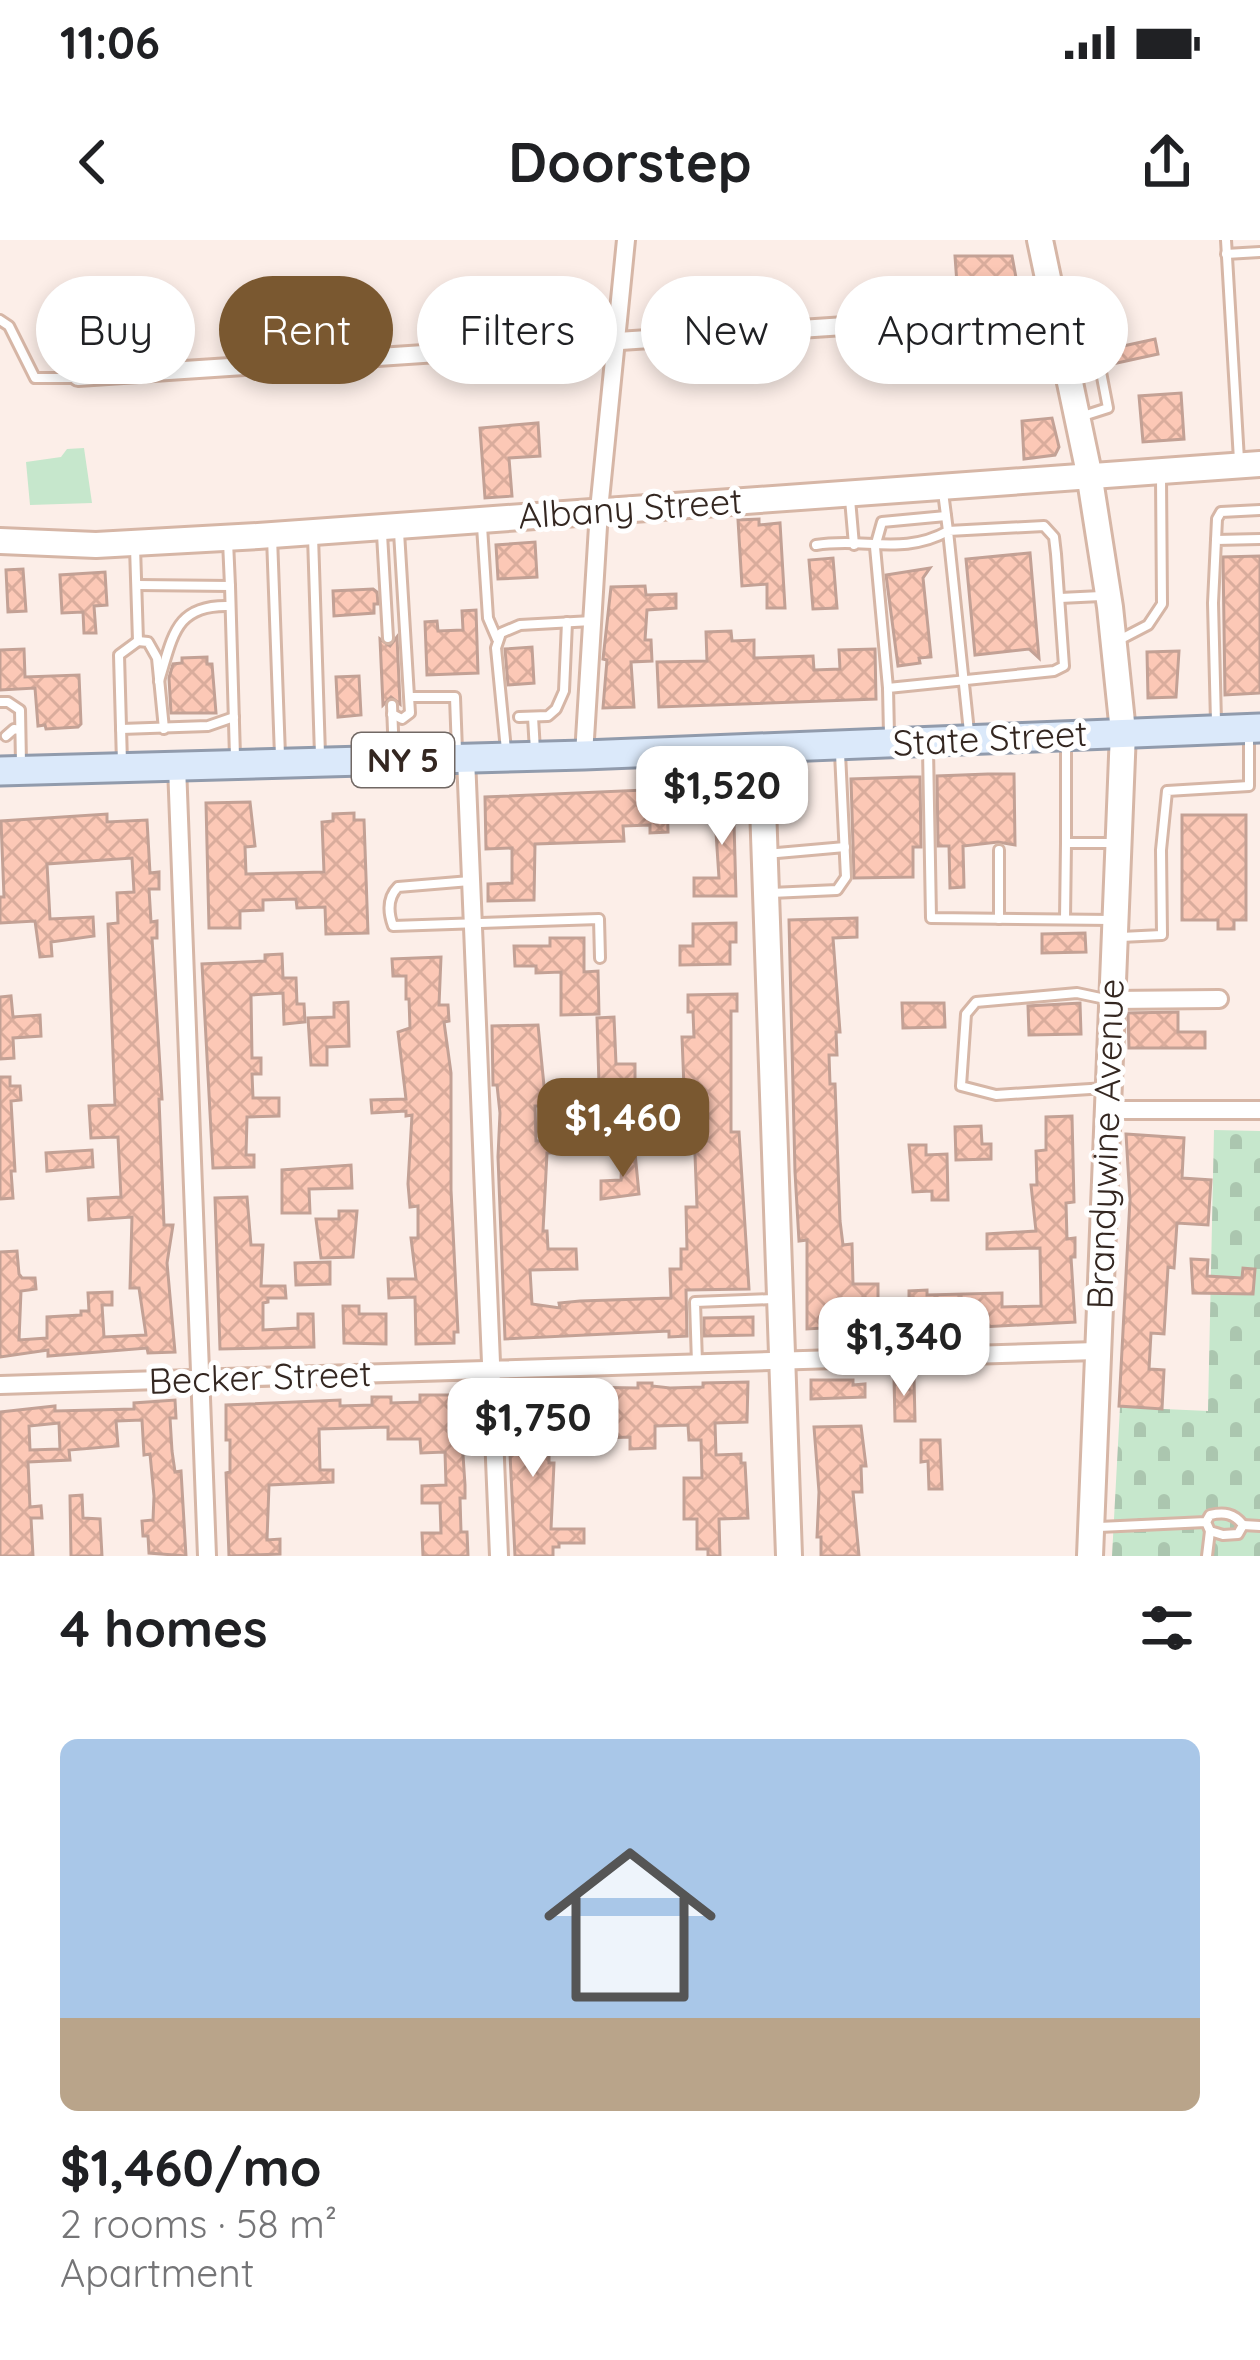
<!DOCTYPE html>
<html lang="en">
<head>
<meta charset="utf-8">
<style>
	:root { --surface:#fff; --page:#f2f2f2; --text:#202124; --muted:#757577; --accent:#7a5830 }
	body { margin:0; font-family:Quicksand,sans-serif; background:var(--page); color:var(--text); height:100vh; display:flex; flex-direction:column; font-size:45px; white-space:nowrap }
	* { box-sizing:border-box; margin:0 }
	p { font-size:39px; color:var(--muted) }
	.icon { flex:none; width:66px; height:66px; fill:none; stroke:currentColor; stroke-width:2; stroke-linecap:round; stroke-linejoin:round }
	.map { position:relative; height:1316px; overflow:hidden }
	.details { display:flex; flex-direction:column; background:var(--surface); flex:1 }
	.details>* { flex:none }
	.banner { position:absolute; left:36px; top:36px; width:1188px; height:108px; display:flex; gap:24px }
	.price { position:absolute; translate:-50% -102px; padding:0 27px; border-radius:24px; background:#fff; color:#222; font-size:39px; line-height:78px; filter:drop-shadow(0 3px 6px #0008) }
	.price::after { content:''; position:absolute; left:50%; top:72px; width:36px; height:27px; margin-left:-18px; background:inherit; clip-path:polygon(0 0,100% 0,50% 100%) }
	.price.current { background:var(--accent); color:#fff }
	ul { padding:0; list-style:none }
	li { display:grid; align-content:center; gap:24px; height:636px; padding:0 60px }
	li span { display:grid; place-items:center; height:372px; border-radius:18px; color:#555 }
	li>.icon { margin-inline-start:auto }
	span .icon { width:216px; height:216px; fill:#fffc; stroke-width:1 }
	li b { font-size:51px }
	h2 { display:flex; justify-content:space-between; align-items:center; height:144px; padding:0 60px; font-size:51px }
	.pill { padding:0 42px; border-radius:54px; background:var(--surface); box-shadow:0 6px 18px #0003; font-size:42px; line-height:108px }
	.pill.current { background:var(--accent); color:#fff }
	.status { display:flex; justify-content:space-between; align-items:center; height:84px; padding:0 60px; background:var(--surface); direction:ltr }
	.status svg { height:33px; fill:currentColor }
	header { display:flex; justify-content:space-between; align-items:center; height:156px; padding:0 60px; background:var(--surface); font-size:54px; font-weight:700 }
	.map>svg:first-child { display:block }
	.green { fill:#c6e7cc }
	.cemetery { fill:url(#cemetery-stones) }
	.building { fill:url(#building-cross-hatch); stroke:#c3a195; stroke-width:3; fill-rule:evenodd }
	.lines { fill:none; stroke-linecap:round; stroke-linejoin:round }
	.lane-casing { stroke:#d6b6a6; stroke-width:14 }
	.street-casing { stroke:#d6b6a6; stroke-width:22 }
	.secondary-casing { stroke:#d6b6a6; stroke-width:30 }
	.primary-casing { stroke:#919bac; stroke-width:33 }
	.lane { stroke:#fff; stroke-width:8 }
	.street { stroke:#fff; stroke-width:16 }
	.secondary { stroke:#fff; stroke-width:24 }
	.primary { stroke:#dbe9fa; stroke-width:27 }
	.labels { text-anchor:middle; stroke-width:10; stroke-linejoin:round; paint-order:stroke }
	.shield { fill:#fff; stroke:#716864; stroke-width:3 }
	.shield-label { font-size:33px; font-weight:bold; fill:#342721 }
	.street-label { font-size:36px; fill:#342721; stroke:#fff }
</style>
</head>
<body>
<div class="status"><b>11:06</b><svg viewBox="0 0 49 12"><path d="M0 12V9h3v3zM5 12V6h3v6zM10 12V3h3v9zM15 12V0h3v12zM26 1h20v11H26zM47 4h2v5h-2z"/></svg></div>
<header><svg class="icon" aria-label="back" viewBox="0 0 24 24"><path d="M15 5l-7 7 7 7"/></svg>Doorstep<svg class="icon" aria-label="share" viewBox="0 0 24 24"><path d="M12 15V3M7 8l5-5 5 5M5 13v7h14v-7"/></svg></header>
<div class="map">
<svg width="1260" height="1316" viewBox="0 0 1260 1316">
	<defs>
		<pattern id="cemetery-stones" width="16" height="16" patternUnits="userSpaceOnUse" patternTransform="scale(3)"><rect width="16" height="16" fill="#c6e7cc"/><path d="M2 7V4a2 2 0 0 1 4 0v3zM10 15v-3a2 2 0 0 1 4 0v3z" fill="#abc6af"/></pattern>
		<pattern id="building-cross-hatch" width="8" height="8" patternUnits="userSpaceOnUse" patternTransform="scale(3)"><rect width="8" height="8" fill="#fcc8b6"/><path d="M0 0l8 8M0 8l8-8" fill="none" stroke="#d9ac9c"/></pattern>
	</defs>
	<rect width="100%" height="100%" fill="#fceee8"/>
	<polygon class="green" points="84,208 92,263 30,265 26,222 61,217 67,209"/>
	<polygon class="cemetery" points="1214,890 1260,891 1260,1316 1112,1316 1120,1167 1208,1171"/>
	<g class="building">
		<polygon points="955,16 1012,16 1019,54 958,58"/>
		<polygon points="1155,99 1158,114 1108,125 1105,110"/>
		<polygon points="1181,153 1184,199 1143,202 1139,156"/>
		<polygon points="1052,178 1059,207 1055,215 1024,219 1022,181"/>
		<polygon points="538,183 540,216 509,218 512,256 485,258 480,188"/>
		<polygon points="759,279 759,285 780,283 785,368 767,368 767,344 742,346 738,280"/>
		<polygon points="535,302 537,337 498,339 496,305"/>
		<polygon points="1030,313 1039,418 1029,409 975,415 966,319"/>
		<polygon points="1260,316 1260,453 1225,455 1223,317"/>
		<polygon points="833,318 837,368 813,369 809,320"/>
		<polygon points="930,328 923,338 931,417 919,418 920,423 898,426 886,335"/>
		<polygon points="23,329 26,371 8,372 6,330"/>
		<polygon points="105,332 107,365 94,366 96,393 84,393 83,372 62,373 60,335"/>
		<polygon points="645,346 646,355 676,354 676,368 647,370 645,400 651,400 652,421 631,422 634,467 603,468 607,420 603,419 611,347"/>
		<polygon points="373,349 377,352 378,364 374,364 374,373 334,376 333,351"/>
		<polygon points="476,370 478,433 427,435 425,382 437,381 438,391 463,390 462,371"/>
		<polygon points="731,391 732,401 754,400 754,418 813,416 814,430 840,429 839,410 875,409 876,459 659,467 657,422 707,421 706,392"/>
		<polygon points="397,397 400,464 391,457 383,465 380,399 390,406"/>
		<polygon points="532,407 534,443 508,445 505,409"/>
		<polygon points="24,409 25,437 79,435 81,484 78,487 46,489 45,485 38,486 35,448 0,450 0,410"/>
		<polygon points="1179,411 1176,457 1148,458 1147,412"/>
		<polygon points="207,417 207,424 212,424 216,473 171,473 169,438 173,424 182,423 182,418"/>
		<polygon points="359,436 361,475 338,477 336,437"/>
		<polygon points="988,534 1014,534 1015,605 998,602 963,606 964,647 950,648 949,606 938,606 937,536"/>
		<polygon points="911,537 920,537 921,607 913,607 913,637 854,638 851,539"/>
		<polygon points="733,546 736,656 694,656 694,638 719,638 713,547"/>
		<polygon points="667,549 668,592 650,593 650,585 623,586 624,601 535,604 534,660 488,661 488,644 512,643 512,608 486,609 485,557"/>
		<polygon points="250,562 255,606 245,607 246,634 324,632 322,582 333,581 333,574 354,573 354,580 364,580 368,693 326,694 325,667 297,668 296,659 263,660 263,670 240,671 240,688 209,688 206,563"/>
		<polygon points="107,574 107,582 147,580 150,633 159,632 159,649 149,649 151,682 157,681 157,698 152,698 162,859 159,859 164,985 173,985 167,1023 175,1112 148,1113 147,1108 48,1116 48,1110 0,1117 0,1012 17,1011 19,1034 22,1038 35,1038 36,1049 21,1051 19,1100 47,1098 47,1077 81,1075 81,1071 89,1071 88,1053 112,1052 112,1065 102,1065 104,1097 146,1095 139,1048 130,1048 132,977 89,980 88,959 121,957 118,897 91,898 89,866 115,865 108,684 118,683 117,653 134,652 132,618 47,624 50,679 93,677 94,696 51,702 52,716 40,717 35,681 0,683 0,657 4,657 1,581"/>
		<polygon points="1182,575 1246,575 1246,680 1234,680 1234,689 1218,689 1218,680 1182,680"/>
		<polygon points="857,678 857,697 833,698 840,792 836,792 837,815 829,815 830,844 835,844 840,981 843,1005 852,1004 853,1044 878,1044 878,1062 909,1062 909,1051 927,1050 927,1055 1002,1053 1002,1067 1041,1066 1040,1008 987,1009 987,994 1036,991 1031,945 1037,945 1036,911 1046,910 1046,877 1072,876 1074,962 1066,963 1067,999 1075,998 1075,1017 1071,1017 1075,1082 963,1088 963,1082 927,1082 807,1089 807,1000 799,1001 795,932 789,680"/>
		<polygon points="736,683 736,702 730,702 730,724 680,725 680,706 693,706 693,684"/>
		<polygon points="1085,693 1086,712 1042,713 1042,694"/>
		<polygon points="550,698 584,698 584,732 598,731 599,774 561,775 561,732 536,733 536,726 515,726 514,706 550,706"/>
		<polygon points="282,714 283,738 296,738 297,764 304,764 305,782 284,784 283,753 251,755 252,818 261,818 261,834 252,834 253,858 279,858 279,876 247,877 246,915 254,915 254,927 213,928 202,724 265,721 265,715"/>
		<polygon points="441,717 439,765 448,765 449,781 444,782 451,833 451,950 458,1092 454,1092 454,1103 416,1104 415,1057 389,1058 388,1039 416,1039 411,998 418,998 418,966 410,967 408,944 412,875 406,876 406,871 372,873 371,860 406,859 398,792 410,788 409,759 406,759 406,736 393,736 392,719"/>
		<polygon points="737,754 737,771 731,771 731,892 739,892 749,1049 686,1050 687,1096 669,1097 669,1091 505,1099 498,917 500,873 497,845 493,845 492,786 538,785 546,866 535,866 536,901 569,900 569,912 547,913 543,991 547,991 548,1009 576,1009 577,1029 530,1030 532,1064 560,1068 559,1063 580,1061 671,1058 670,1029 681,1029 681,1009 687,1009 686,967 697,967 694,889 681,889 679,866 679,849 684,848 682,797 694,797 693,772 688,772 688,755"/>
		<polygon points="11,756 13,777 40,775 41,796 13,798 14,818 0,819 0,757"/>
		<polygon points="348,762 349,806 327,807 327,825 311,825 308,778 334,777 334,763"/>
		<polygon points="902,763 944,763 945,787 903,788"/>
		<polygon points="1080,763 1081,794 1029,795 1028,766"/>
		<polygon points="1178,772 1178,792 1205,792 1205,808 1129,808 1128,773"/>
		<polygon points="614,777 616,824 635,824 635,843 599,844 597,778"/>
		<polygon points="0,837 10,837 10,846 20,846 21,860 11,861 15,931 11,931 13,958 0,959"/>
		<polygon points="981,886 982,904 991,904 991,919 956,920 955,887"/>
		<polygon points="1126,894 1184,898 1182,938 1211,940 1208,985 1177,983 1174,1028 1168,1027 1164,1094 1151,1093 1149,1129 1164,1130 1162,1169 1119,1166 1130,960"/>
		<polygon points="909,905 926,905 926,915 947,914 948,960 932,960 932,951 913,952"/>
		<polygon points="92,910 93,927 47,931 46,913"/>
		<polygon points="635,913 639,954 601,959 601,941 621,940 622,914"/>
		<polygon points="351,925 352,948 309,949 310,973 282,973 282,930"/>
		<polygon points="247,957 251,1005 263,1005 261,1046 285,1046 286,1058 268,1058 268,1062 263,1063 263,1090 298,1088 298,1074 313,1074 314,1107 220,1109 215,958"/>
		<polygon points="339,971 357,971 353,1017 321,1018 316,979 339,979"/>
		<polygon points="1191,1019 1208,1020 1207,1036 1242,1038 1243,1028 1255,1029 1253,1054 1193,1053"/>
		<polygon points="330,1022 330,1044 296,1045 295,1023"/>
		<polygon points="343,1066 359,1066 359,1074 386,1074 386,1104 344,1103"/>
		<polygon points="753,1077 753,1095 704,1096 704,1078"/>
		<polygon points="894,1138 914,1138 915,1181 895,1181"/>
		<polygon points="811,1140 853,1140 853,1145 865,1144 865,1157 811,1159"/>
		<polygon points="748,1142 747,1182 715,1183 716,1215 741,1214 741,1223 745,1223 748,1278 719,1279 720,1316 708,1316 708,1309 697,1309 697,1279 684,1279 684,1238 702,1238 701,1200 689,1200 688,1185 655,1186 655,1208 630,1209 630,1197 605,1198 604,1165 579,1166 578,1147 638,1148 638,1143 652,1143 652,1146 670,1148 703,1147 703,1143"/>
		<polygon points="547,1152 551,1168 537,1168 538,1198 549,1198 549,1223 554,1223 551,1289 584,1289 584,1303 559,1303 559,1307 553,1307 553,1316 515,1316 507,1153"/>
		<polygon points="420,1155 459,1155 465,1245 465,1258 460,1258 461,1292 467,1292 468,1316 423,1316 422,1293 441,1293 440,1263 422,1263 422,1246 446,1245 445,1212 421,1213 420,1199 388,1199 388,1187 319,1189 320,1230 333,1230 333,1242 269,1245 267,1300 280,1299 280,1314 229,1316 226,1233 230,1232 230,1200 226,1200 226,1165 340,1160 340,1166 372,1165 372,1157 391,1157 391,1163 420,1162"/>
		<path d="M 175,1160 L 176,1178 L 170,1178 L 172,1211 L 175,1232 L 181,1231 L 186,1316 L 149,1313 L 148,1296 L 143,1296 L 142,1281 L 153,1280 L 154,1256 L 150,1214 L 144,1215 L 142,1180 L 116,1181 L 118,1206 L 69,1210 L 70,1220 L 28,1222 L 30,1267 L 41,1266 L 42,1278 L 31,1278 L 33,1316 L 0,1316 L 0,1172 L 55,1166 L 55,1171 L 134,1169 L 134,1163 ZM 59,1183 L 60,1209 L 30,1210 L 29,1186 Z"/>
		<polygon points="861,1186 866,1226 861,1226 862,1252 853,1252 859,1316 821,1316 821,1297 817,1297 819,1252 814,1187"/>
		<polygon points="921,1200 940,1200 942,1249 929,1249 928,1221 921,1222"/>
		<polygon points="82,1255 83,1278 100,1279 102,1316 71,1316 70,1256"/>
	</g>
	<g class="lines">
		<g class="lane-casing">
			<g id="lane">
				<polyline points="1226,0 1239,220"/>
				<polyline points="1226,14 1260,12"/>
				<polyline points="0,80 9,86 35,138 72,138"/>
				<polyline points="1068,98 1094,96 1108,168 1080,177"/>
				<polyline points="850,259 854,305"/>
				<polyline points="482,286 488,378 497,399"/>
				<polyline points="382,294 388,398"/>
				<polyline points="313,296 320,515"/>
				<polyline points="272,297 280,516"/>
				<polyline points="1216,300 1217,279 1221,272 1260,270"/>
				<path d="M 816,305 C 863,297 903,316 948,291 L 943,252"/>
				<polyline points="135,307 138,401"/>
				<polyline points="138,345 230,346 228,301"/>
				<polyline points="230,346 235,517"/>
				<polyline points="1060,358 1101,356"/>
				<polyline points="1121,399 1148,385 1162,364 1161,237"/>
				<polyline points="138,401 148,402 157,418 164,489"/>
				<path d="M 159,441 C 173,396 175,364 230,366"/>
				<polyline points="888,448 875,307 882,282 946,276"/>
				<polyline points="410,457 455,457 457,511"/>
				<polyline points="0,462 8,462 20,470 21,523"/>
				<polyline points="392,465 394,517"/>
				<polyline points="392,474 402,479 410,473 399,292"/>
				<polyline points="519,477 548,476 556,469 564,451 567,382"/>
				<polyline points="533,477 535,511"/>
				<polyline points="1216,482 1213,363 1216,300 1260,299"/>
				<polyline points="121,489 208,486 234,477"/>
				<polyline points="889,495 888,448 1054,431 1064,426 1056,314 1054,297 1044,286 948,291 969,492"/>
				<polyline points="6,496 14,489 20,490"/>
				<polyline points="1066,502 1066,603 1112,603"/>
				<polyline points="928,509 931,678 1113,680"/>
				<polyline points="506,510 496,408 501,393 520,385 592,381"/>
				<polyline points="122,523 119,415 138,401"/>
				<polyline points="766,614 845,607"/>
				<path d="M 470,641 L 398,647 C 387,658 388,672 393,686 L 599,679 L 600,718"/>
				<polyline points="771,653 837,650 846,637 840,513"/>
				<polyline points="999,679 999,610"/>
				<polyline points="1065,679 1066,603"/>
				<polyline points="1121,697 1162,695 1161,610 1167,551 1249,546 1249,493"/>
				<polyline points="1106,848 996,855 961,846 966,774 976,762 1077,753 1110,760"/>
				<polyline points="697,1123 695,1062 773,1059"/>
				<polyline points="1243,1285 1260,1286"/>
				<path d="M 1099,1287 L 1206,1282 L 1210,1275 C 1224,1272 1234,1273 1243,1285 L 1238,1294 L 1223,1295 L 1210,1291 L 1206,1282"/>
				<polyline points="1207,1316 1210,1291"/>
			</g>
		</g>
		<g class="street-casing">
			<g id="street">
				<polyline points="78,137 1055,72"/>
				<polyline points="584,515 599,270 626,0"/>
				<polyline points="466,518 499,1316"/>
				<polyline points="177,526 207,1316"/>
				<polyline points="1111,760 1219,759"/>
				<polyline points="1108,870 1260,870"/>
				<polyline points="0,1145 1096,1111"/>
			</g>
		</g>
		<g class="secondary-casing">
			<g id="secondary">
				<polyline points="1040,0 1089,233 1110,367 1123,492 1090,1316"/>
				<polyline points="0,301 96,305 258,296 1260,224"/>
				<polyline points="761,509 789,1316"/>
			</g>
		</g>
		<g class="primary-casing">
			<polyline id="primary" points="0,531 584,515 1260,488"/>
		</g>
		<use href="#lane" class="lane"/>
		<use href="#street" class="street"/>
		<use href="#secondary" class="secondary"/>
		<use href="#primary" class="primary"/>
	</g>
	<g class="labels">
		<rect class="shield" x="352" y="493" width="102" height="54" rx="9"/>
		<g class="shield-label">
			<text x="403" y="532">NY 5</text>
		</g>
		<g class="street-label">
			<text transform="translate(630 268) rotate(-4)" y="13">Albany Street</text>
			<text transform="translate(990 498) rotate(-3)" y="13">State Street</text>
			<text transform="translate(1105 904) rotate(-88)" y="13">Brandywine Avenue</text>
			<text transform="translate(260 1137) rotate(-2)" y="13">Becker Street</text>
		</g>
	</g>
</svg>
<b class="price" style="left:722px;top:608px">$1,520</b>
<b class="price current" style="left:623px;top:940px">$1,460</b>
<b class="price" style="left:904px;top:1159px">$1,340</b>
<b class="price" style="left:533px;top:1240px">$1,750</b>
<div class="banner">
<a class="pill">Buy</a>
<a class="pill current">Rent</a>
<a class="pill">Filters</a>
<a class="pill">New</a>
<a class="pill">Apartment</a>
</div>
</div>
<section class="details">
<h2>4 homes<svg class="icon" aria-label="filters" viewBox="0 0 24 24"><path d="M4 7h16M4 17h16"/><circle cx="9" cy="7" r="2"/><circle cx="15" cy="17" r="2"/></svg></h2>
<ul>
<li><span style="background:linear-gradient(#a9c7e8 75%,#b9a48a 0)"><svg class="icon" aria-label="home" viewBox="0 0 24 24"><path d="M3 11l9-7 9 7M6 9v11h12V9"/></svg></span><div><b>$1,460/mo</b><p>2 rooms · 58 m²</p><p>Apartment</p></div></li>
</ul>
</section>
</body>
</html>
